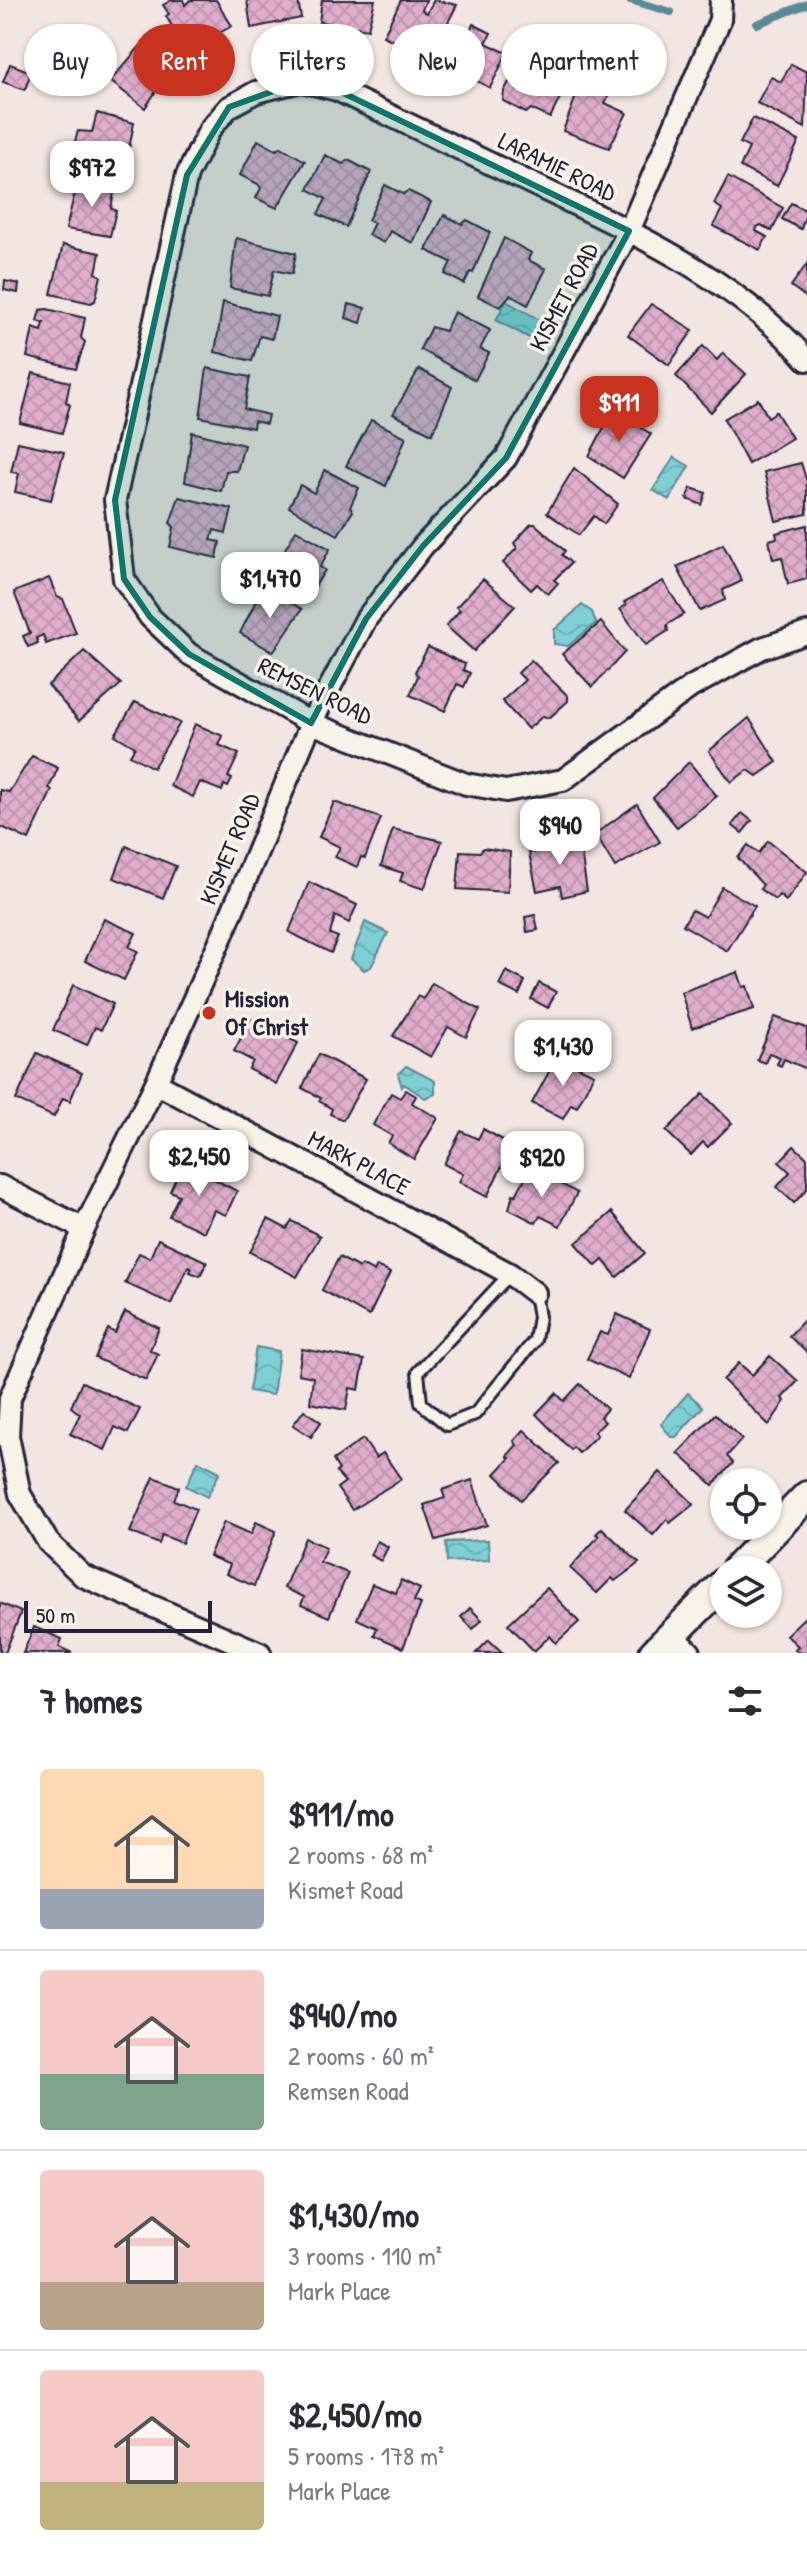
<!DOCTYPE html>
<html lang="en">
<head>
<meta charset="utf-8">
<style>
	:root { --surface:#fff; --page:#f7f7f7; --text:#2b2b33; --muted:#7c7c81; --line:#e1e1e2; --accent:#c8321e }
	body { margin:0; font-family:"Patrick Hand",sans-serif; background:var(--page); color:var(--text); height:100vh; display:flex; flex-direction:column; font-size:30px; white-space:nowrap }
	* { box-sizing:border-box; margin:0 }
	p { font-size:26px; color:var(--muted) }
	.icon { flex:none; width:44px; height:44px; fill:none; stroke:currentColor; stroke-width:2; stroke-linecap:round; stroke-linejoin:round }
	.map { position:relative; height:1653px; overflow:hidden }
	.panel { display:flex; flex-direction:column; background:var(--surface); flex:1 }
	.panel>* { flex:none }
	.guide { position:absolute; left:24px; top:24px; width:760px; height:72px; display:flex; gap:16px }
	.controls { position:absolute; left:710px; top:1468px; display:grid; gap:16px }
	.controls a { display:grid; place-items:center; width:72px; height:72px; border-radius:50%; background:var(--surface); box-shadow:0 2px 6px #0004; font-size:40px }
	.scale { position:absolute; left:24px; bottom:20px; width:188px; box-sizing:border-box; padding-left:8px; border:4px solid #22223b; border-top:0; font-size:22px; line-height:28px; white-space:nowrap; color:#22223b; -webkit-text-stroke:6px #f7f3e8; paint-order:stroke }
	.price { position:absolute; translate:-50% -68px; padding:0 18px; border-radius:16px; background:#fff; color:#222; font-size:26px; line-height:52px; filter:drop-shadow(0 2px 4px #0008) }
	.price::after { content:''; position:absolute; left:50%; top:48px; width:24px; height:18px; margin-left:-12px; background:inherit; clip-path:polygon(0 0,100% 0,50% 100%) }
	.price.on { background:var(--accent); color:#fff }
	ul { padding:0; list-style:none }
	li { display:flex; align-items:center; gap:24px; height:200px; padding:0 40px }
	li+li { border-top:2px solid var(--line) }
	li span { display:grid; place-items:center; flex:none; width:224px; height:160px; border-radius:8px; color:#555 }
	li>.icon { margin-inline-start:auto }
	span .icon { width:96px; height:96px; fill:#fffc; stroke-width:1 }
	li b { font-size:34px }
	h2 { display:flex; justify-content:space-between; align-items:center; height:96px; padding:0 40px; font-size:34px }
	.tag { padding:0 28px; border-radius:36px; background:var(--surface); box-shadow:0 2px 6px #0004; font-size:28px; line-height:72px }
	.tag.on { background:var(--accent); color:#fff }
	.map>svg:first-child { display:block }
	.water { fill:url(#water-waves); stroke:#598a97; stroke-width:2 }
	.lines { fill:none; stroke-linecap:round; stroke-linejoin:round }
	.stream { stroke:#598a97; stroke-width:8 }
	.building { fill:url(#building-cross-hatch); stroke:#22223b; stroke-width:2 }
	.service-casing { stroke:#22223b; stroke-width:16 }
	.minor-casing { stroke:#22223b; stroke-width:26 }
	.tertiary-casing { stroke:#22223b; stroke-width:30 }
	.secondary-casing { stroke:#22223b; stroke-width:34 }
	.service { stroke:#f7f3e8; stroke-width:10 }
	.minor { stroke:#f7f3e8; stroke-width:20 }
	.tertiary { stroke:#f7f3e8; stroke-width:24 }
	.secondary { stroke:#f7f3e8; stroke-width:28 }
	.marked { fill:#0f766e; fill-opacity:0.2; stroke:#0f766e; stroke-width:6; stroke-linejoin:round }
	.poi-dot { fill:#c8321e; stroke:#f7f3e8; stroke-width:3 }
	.labels { text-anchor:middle; stroke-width:7; stroke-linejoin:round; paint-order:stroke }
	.street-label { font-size:24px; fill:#22223b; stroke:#f7f3e8 }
	.poi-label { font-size:24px; font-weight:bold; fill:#22223b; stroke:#f7f3e8; text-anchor:start }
</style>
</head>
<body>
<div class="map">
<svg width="807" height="1653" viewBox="0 0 807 1653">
	<defs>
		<pattern id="water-waves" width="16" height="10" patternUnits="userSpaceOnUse" patternTransform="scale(2)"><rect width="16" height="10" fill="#7ed0d5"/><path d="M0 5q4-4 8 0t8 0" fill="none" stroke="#6db2b8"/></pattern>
		<pattern id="building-cross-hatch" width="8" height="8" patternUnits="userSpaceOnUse" patternTransform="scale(2)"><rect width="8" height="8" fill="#e0aecc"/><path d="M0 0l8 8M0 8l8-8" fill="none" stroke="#c095b0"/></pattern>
	</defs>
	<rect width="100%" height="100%" fill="#f2e5e2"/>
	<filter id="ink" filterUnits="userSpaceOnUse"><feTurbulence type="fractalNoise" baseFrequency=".0125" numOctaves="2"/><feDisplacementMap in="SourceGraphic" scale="16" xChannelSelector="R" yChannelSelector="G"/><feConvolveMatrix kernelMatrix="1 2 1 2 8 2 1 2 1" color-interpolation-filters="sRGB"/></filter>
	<g filter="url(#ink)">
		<g class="water">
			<polygon points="506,301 542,321 531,339 496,320"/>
			<polygon points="674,457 689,466 669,500 653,490"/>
			<polygon points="582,605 592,612 596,623 568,646 554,644 554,630"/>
			<polygon points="365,922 388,933 371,967 364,970 351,959"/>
			<polygon points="406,1066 435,1081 435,1094 425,1098 404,1084 402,1087 398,1074"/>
			<polygon points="256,1347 279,1351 273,1395 249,1391"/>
			<polygon points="688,1393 703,1407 676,1437 671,1437 661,1424"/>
			<polygon points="198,1461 220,1472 207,1497 186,1486"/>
			<polygon points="488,1540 489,1560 447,1562 446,1542"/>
		</g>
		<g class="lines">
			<g class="stream">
				<polyline points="630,0 671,12"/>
				<polyline points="757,24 807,4"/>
			</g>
		</g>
		<g class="building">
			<polygon points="172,0 183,0 185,5 190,0 216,0 232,26 214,36 219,44 192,60 166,16 169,14 163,5"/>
			<polygon points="247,0 298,0 301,18 251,28"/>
			<polygon points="322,0 375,0 368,29 319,22"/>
			<polygon points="401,0 426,0 422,10 427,13 434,0 457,5 430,57 383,36"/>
			<polygon points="473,24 491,33 486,43 507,53 490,88 471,78 467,82 443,68 462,30 468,34"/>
			<polygon points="144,42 173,65 145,108 110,81"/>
			<polygon points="521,60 567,84 550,118 531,109 526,113 503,101 504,91"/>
			<polygon points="10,64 31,72 25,90 3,82"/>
			<polygon points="791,64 807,72 805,128 757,103 771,77 781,82"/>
			<polygon points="584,75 612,89 605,103 627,113 609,148 563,131"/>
			<polygon points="97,113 134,123 124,174 80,162 81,158 71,155 78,131 92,132"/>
			<polygon points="753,118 799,141 777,186 740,167 749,148 740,143"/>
			<polygon points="258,140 276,150 281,147 305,161 277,208 256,198 261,188 258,184 240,175"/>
			<polygon points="325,155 343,164 348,160 371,172 346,227 318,214 326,199 308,189"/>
			<polygon points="728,177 783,208 772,231 761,225 757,227 756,231 767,237 760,250 713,226 722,209 714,204"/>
			<polygon points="78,179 115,188 111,208 116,211 110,236 66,229"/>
			<polygon points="385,185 403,194 408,191 431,202 413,243 390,231 384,243 368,235 374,223 368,220"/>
			<polygon points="791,203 807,211 801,229 782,219"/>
			<polygon points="444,215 462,224 467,220 490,232 473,273 470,272 464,284 445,274 451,262 426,250"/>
			<polygon points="236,238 296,253 292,274 274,270 268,296 230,288"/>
			<polygon points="504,238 531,253 528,260 546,269 528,305 510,295 500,307 478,296"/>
			<polygon points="63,245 100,253 96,273 101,276 95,301 91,303 51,294"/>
			<polygon points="807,264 807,298 791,286"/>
			<polygon points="5,281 19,284 18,293 4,290"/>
			<polygon points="223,302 277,316 272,339 260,336 252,361 215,352"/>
			<polygon points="349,304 365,308 361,323 346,318"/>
			<polygon points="651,304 693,330 669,365 628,335"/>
			<polygon points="47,309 85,318 81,338 85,342 76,369 27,357 33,328 42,331 44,323 37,321 40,310"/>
			<polygon points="454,312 490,330 480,349 489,353 475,380 420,349 431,327 445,331"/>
			<polygon points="703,346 717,360 723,353 746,374 711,412 676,376"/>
			<polygon points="207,368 250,377 244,409 268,415 266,424 254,421 253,428 200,417"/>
			<polygon points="419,369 452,387 432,434 393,414"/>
			<polygon points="33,373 70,382 66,402 70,405 62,433 20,423"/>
			<polygon points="758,399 768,417 776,412 792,438 748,464 724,419"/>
			<polygon points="613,410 651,434 623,478 589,456"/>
			<polygon points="371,420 406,437 386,486 346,466"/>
			<polygon points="192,432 244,445 237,471 226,471 221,491 185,482"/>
			<polygon points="18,442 64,452 51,500 15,492 19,473 11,472"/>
			<polygon points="801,463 807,482 807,514 776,521 764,472"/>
			<polygon points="574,468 618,504 604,524 594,516 579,535 547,513"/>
			<polygon points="325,470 359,488 350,507 353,511 338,535 289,507 300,485 314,493"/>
			<polygon points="691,488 706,493 702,505 687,499"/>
			<polygon points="179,497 232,509 226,533 214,530 211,540 220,542 217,558 170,547 174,527 170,523"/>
			<polygon points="531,524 535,524 565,551 562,555 571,563 554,580 558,583 548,594 537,584 531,590 503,563 517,548 514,543"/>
			<polygon points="807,525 807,579 788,584 782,557 773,559 769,540 777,538 776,533"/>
			<polygon points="296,530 330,549 320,567 325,570 309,596 270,575"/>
			<polygon points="723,544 742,581 723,590 725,600 700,611 677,567"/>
			<polygon points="49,578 57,597 63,599 76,633 46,644 43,635 36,638 38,643 28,647 23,636 30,633 14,592"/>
			<polygon points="483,579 515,606 474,651 446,626 460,610 456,607"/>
			<polygon points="663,581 684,614 667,625 668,631 646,645 620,609 626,605 624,602"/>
			<polygon points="263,587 302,609 273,652 240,633"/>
			<polygon points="601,622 625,652 592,687 562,654"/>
			<polygon points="428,647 465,664 463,670 470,673 464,687 457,684 445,711 410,695 418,676 415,672"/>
			<polygon points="84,651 121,684 79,721 48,685"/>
			<polygon points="531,660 568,696 568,701 549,718 543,716 528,729 502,701 525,680 518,673"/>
			<polygon points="135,702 180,723 153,768 130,755 135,747 115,735"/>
			<polygon points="749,718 777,762 757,776 748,770 731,782 709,751"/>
			<polygon points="195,724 223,736 219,745 239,754 228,777 232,779 228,787 224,785 222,791 200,782 193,797 170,786"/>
			<polygon points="32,756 58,768 49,788 52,790 29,840 0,826 0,790 9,792"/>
			<polygon points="689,762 717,796 677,827 653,798"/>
			<polygon points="334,802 381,818 365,858 361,857 357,867 335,857 340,847 319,837"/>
			<polygon points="637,804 660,842 615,867 595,834"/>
			<polygon points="742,813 752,821 742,833 732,825"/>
			<polygon points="393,829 442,841 424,889 400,881 403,873 381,866"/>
			<polygon points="575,837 579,839 587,891 562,897 560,886 537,891 529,853 549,849 550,843"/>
			<polygon points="768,841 807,872 786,901 779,895 775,900 760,889 763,885 738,858 748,845 759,853"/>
			<polygon points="126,846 176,866 163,898 114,878"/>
			<polygon points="483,848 510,852 508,892 457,889 460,851 480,852"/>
			<polygon points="309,882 357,905 349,923 335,916 330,934 338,937 331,953 289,932"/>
			<polygon points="722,887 755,906 727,951 683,925 692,910 705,917"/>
			<polygon points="535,915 538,930 527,932 525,917"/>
			<polygon points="104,919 136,933 129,947 138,951 124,980 85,961"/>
			<polygon points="506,971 525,981 519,995 499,985"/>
			<polygon points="738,972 743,987 747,986 754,1009 692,1028 681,992"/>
			<polygon points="432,983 480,1010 466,1037 448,1027 431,1057 393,1036 418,996 423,999"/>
			<polygon points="539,983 556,992 548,1008 531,999"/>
			<polygon points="73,985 113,1004 101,1030 95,1027 87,1045 53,1030"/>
			<polygon points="775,1017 807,1028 807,1069 784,1059 781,1066 777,1064 780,1057 769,1053 765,1063 757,1060"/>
			<polygon points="251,1019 298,1043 276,1084 249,1069 253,1061 234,1051"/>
			<polygon points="37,1053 82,1073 70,1101 63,1098 54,1117 16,1100"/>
			<polygon points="319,1054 366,1079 343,1120 330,1114 332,1109 319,1101 321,1098 302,1088"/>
			<polygon points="557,1057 594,1074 577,1107 571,1104 563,1119 532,1103"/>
			<polygon points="406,1090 416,1096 412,1103 438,1118 414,1159 388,1143 392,1136 373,1125 391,1093 400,1098"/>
			<polygon points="703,1094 732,1123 708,1147 703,1142 691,1155 666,1131"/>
			<polygon points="483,1129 512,1145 487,1197 459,1182 463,1174 444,1164 461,1131 478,1139"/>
			<polygon points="794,1146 807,1158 807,1189 794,1203 777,1187 790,1172 779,1162"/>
			<polygon points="183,1163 237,1191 226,1215 214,1210 204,1232 169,1216 179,1195 170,1191"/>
			<polygon points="531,1167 577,1193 560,1226 540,1216 536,1223 509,1209 513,1194 516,1195"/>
			<polygon points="612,1212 645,1253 617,1277 603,1260 596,1266 576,1243"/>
			<polygon points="268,1219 287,1229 292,1221 320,1236 297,1277 250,1252"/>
			<polygon points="158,1239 207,1262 200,1276 190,1272 192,1268 188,1266 171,1304 125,1283 139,1253 150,1258"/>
			<polygon points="339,1257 359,1268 361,1265 374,1272 377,1266 390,1273 369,1316 322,1290"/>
			<polygon points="125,1312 159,1328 150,1350 158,1354 146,1380 95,1358 108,1329 115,1333"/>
			<polygon points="617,1314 650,1329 629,1379 587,1359 600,1332 608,1335"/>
			<polygon points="807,1317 807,1353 789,1336"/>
			<polygon points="302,1349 364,1360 359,1390 350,1388 346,1410 310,1403 313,1377 298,1374"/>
			<polygon points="770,1356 798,1381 782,1398 785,1401 769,1425 723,1380 739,1363 752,1375"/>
			<polygon points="82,1382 140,1409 128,1433 115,1427 105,1450 70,1434 80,1414 71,1407"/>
			<polygon points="580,1384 607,1409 600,1417 605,1422 594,1432 597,1435 579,1453 573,1447 571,1450 536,1414 556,1393 564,1401"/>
			<polygon points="304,1410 321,1422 311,1437 293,1425"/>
			<polygon points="715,1414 742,1439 727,1456 733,1463 713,1485 678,1453"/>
			<polygon points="524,1430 559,1463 521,1500 495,1474 510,1458 507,1456 517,1445 514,1441"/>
			<polygon points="363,1439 376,1458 383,1453 401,1479 352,1510 337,1488 345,1482 336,1472 339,1470 333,1460"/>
			<polygon points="660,1472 694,1504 670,1523 667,1519 653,1535 625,1510"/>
			<polygon points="154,1477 179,1487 174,1500 196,1509 182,1543 162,1535 159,1544 130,1532"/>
			<polygon points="472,1480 487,1525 436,1540 424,1505 445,1498 442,1490"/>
			<polygon points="224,1522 251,1534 256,1522 276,1531 254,1586 226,1574 230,1565 209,1556"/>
			<polygon points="602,1528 639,1563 615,1581 612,1578 597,1593 570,1568 599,1536 596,1534"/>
			<polygon points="305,1538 326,1547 320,1562 348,1573 329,1617 301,1605 304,1597 284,1588"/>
			<polygon points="377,1541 388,1547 381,1561 370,1555"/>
			<polygon points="401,1580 420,1589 414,1601 421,1604 403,1648 374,1635 377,1628 357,1619 372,1584 396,1593"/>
			<polygon points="547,1588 579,1622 556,1643 550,1636 534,1651 508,1624"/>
			<polygon points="0,1603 21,1612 5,1653 0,1653"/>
			<polygon points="470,1608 482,1620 473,1629 461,1617"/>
			<polygon points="807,1615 807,1653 799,1653 795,1649 798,1646 786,1635"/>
			<polygon points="34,1627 62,1639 59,1647 72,1653 23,1653"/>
			<polygon points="489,1640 503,1653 476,1653"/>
		</g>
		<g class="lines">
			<g class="service-casing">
				<polyline id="service" points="510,1274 418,1372 421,1403 447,1425 475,1414 535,1340 539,1317 535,1293"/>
			</g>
			<g class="minor-casing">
				<g id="minor">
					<path d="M 807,360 C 736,279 636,234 541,188 C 473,156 405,123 337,90 L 301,81 L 256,92 L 229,107 L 210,129 L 187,175 L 115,500 L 124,579 L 150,617 L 189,654 L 311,723 L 466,784 L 506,791 L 563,780 L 691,687 L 762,648 L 807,633"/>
					<polyline points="156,1083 510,1274 535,1293"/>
					<polyline points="0,1186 84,1229"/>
					<polyline points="260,1653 83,1576 48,1542 20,1494 8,1436 10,1398 84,1229 156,1083 222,936 311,723 366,619 423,546 506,458 629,231 720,20 721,0"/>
				</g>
			</g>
			<g class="tertiary-casing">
				<polyline id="tertiary" points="672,1637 688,1653"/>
			</g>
			<g class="secondary-casing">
				<g id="secondary">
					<polyline points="736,1570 807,1496"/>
					<polyline points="654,1653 724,1583"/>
				</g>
			</g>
			<use href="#service" class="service"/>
			<use href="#minor" class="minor"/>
			<use href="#tertiary" class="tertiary"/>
			<use href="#secondary" class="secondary"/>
		</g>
	</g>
	<path class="marked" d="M 301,81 L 337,90 L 629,231 L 506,458 L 423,546 L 366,619 L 311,723 L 189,654 L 150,617 L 124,579 L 115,500 L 187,175 L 229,107 Z"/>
	<circle class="poi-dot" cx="209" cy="1013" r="8"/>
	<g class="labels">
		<g class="street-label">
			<text transform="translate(557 167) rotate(26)" y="8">LARAMIE ROAD</text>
			<text transform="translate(564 297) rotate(-62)" y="8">KISMET ROAD</text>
			<text transform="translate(315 691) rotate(26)" y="8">REMSEN ROAD</text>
			<text transform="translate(230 849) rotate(-67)" y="8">KISMET ROAD</text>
			<text transform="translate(359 1163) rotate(28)" y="8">MARK PLACE</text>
		</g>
		<g class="poi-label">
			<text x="225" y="1007">Mission<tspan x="225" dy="28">Of Christ</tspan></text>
		</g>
	</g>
</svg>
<div class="controls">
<a><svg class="icon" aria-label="locate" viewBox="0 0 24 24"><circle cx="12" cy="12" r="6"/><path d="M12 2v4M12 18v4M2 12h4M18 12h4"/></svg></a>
<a><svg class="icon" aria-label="layers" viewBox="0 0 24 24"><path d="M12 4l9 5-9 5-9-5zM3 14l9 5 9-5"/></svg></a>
</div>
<div class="scale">50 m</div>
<b class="price" style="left:92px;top:209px">$972</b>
<b class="price on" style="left:619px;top:444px">$911</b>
<b class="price" style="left:270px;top:620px">$1,470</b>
<b class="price" style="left:560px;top:867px">$940</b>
<b class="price" style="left:563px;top:1088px">$1,430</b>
<b class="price" style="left:199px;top:1198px">$2,450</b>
<b class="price" style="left:542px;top:1199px">$920</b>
<div class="guide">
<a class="tag">Buy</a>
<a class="tag on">Rent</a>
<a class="tag">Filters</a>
<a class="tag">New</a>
<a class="tag">Apartment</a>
</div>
</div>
<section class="panel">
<h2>7 homes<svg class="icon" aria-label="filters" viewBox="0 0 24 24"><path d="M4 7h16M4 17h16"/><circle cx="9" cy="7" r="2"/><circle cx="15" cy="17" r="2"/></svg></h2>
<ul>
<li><span style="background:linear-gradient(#ffd9b3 75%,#9aa5b1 0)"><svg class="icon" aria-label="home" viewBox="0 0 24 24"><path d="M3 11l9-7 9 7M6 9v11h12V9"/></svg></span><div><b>$911/mo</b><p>2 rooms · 68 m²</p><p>Kismet Road</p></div></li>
<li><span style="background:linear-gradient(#f6c9c9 65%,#7fa58c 0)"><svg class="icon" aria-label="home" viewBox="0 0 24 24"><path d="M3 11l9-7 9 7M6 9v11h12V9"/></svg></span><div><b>$940/mo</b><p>2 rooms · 60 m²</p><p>Remsen Road</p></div></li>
<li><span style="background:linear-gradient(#f6c9c9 70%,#b9a48a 0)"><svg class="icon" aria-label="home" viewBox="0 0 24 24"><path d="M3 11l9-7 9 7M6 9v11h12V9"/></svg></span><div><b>$1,430/mo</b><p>3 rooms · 110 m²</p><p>Mark Place</p></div></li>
<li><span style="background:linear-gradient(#f6c9c9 70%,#c2b280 0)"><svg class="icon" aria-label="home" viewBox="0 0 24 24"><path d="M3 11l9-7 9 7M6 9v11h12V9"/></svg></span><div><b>$2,450/mo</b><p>5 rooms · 178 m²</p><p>Mark Place</p></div></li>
</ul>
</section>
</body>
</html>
